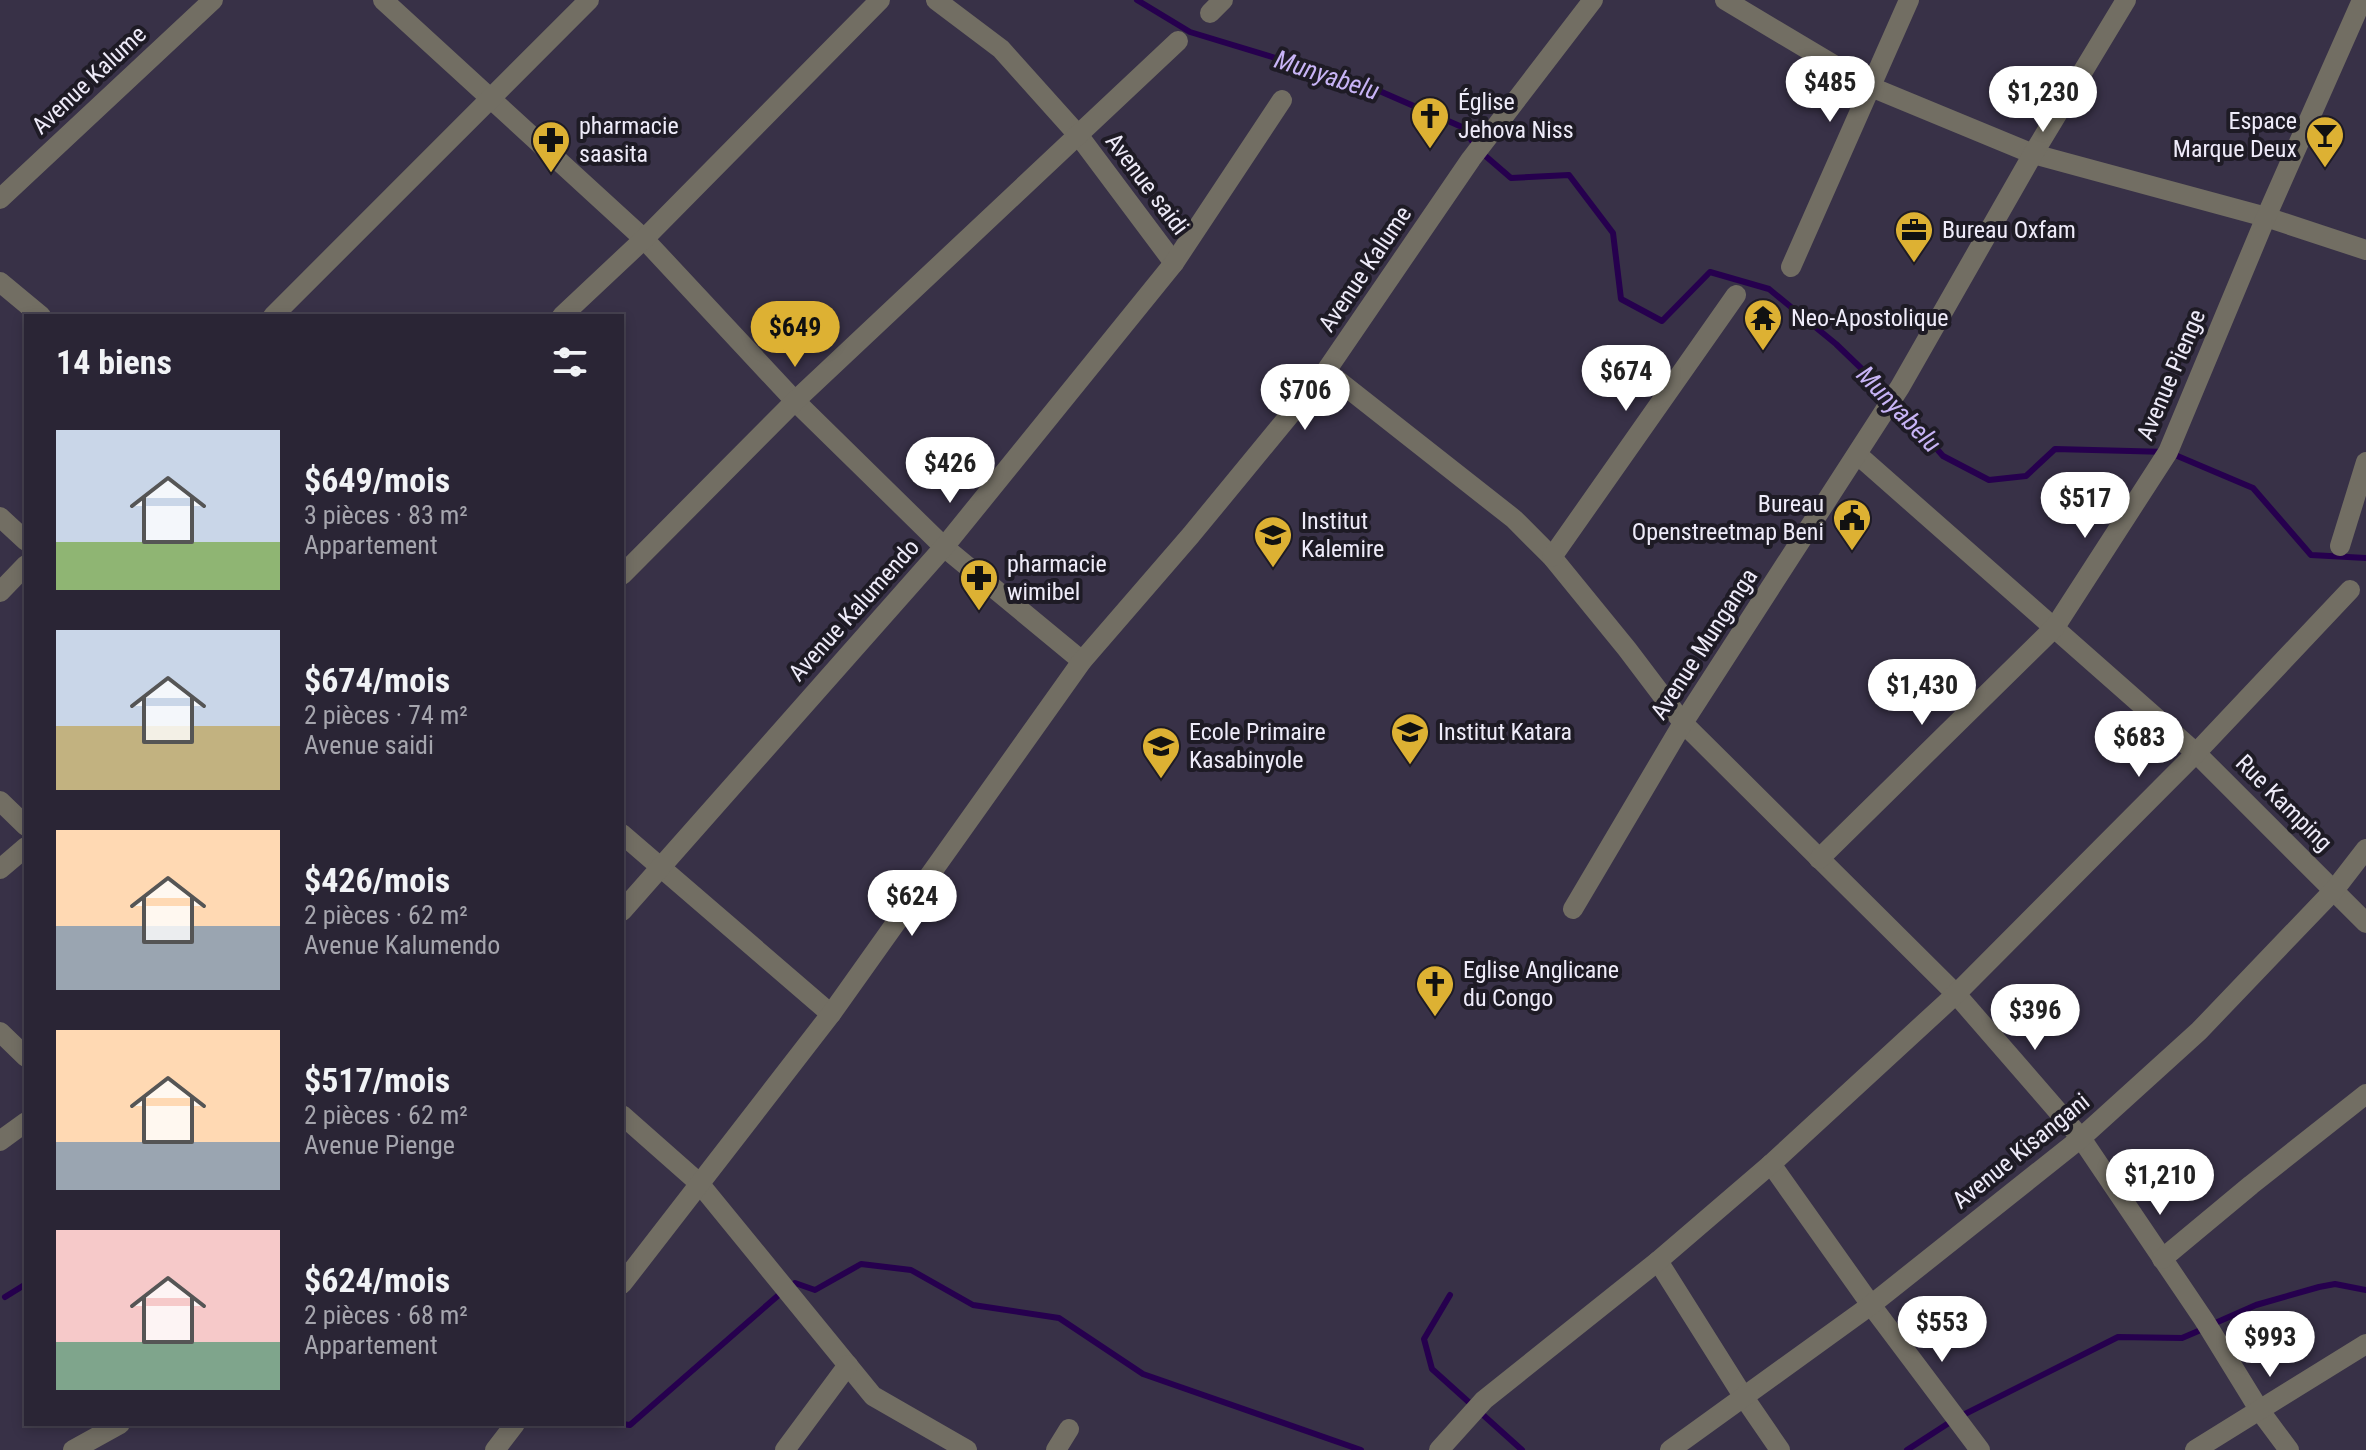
<!DOCTYPE html>
<html lang="fr">
<head>
<meta charset="utf-8">
<style>
	:root { --surface:#2a2535; --page:#363141; --text:#f1f3f6; --muted:#a5a5ad; --line:#464250; --accent:#ddb133 }
	body { margin:0; font-family:"Roboto Condensed",sans-serif; background:var(--page); color:var(--text); height:100vh; display:flex; flex-direction:column; font-size:30px; white-space:nowrap }
	* { box-sizing:border-box; margin:0 }
	p { font-size:26px; color:var(--muted) }
	.icon { flex:none; width:44px; height:44px; fill:none; stroke:currentColor; stroke-width:2; stroke-linecap:round; stroke-linejoin:round }
	.map { position:relative; flex:1; overflow:hidden }
	.side { position:absolute; left:24px; top:314px; width:600px; height:1112px; display:flex; flex-direction:column; background:var(--surface); border-radius:0px; box-shadow:0 4px 12px #0003,0 0 0 2px var(--line) }
	.side>* { flex:none }
	.price { position:absolute; translate:-50% -68px; padding:0 18px; border-radius:28px; background:#fff; color:#222; font-size:26px; line-height:52px; filter:drop-shadow(0 2px 4px #0008) }
	.price::after { content:''; position:absolute; left:50%; top:48px; width:24px; height:18px; margin-left:-12px; background:inherit; clip-path:polygon(0 0,100% 0,50% 100%) }
	.price.current { background:var(--accent); color:#111 }
	ul { padding:0; list-style:none }
	li { display:flex; align-items:center; gap:24px; height:200px; padding:0 32px }
	li span { display:grid; place-items:center; flex:none; width:224px; height:160px; border-radius:0px; color:#555 }
	li>.icon { margin-inline-start:auto }
	span .icon { width:96px; height:96px; fill:#fffc; stroke-width:1 }
	li b { font-size:34px }
	h2 { display:flex; justify-content:space-between; align-items:center; height:96px; padding:0 32px; font-size:34px }
	.map>svg:first-child { display:block }
	.lines { fill:none; stroke-linecap:round; stroke-linejoin:round }
	.stream { stroke:#26004e; stroke-width:6 }
	.minor { stroke:#726e63; stroke-width:20 }
	.tertiary { stroke:#726e63; stroke-width:20 }
	.labels { text-anchor:middle; stroke-width:8; stroke-linejoin:round; paint-order:stroke }
	.street-label { font-size:24px; fill:#eeebf9; stroke:#1e1b25 }
	.poi-label { font-size:24px; fill:#eeebf9; stroke:#1e1b25; text-anchor:start }
	.water-label { font-size:26px; font-style:italic; fill:#c8b4f6; stroke:#1e1b25 }
</style>
</head>
<body>
<div class="map">
<svg width="2366" height="1450" viewBox="0 0 2366 1450">
	<rect width="100%" height="100%" fill="#383147"/>
	<g class="lines">
		<g class="stream">
			<polyline points="1137,0 1190,32 1368,86 1462,127 1475,145"/>
			<polyline points="1482,153 1511,178 1569,175 1613,233 1621,299 1662,321 1710,272 1769,289 1836,344 1893,399 1943,456 1989,480 2026,476 2055,449 2168,452 2253,488 2311,555 2366,558"/>
			<polyline points="795,1283 815,1290 861,1264 911,1270 973,1305 1059,1318 1143,1374 1361,1450"/>
			<polyline points="1450,1295 1424,1339 1432,1369 1522,1450"/>
			<polyline points="5,1297 26,1284"/>
			<polyline points="2213,1324 2256,1305 2319,1287 2335,1284 2366,1290"/>
			<polyline points="622,1424 630,1425 781,1293"/>
			<polyline points="1907,1450 1955,1419 2118,1337 2182,1338 2203,1329"/>
		</g>
		<g class="minor">
			<polyline points="383,0 644,239 795,401 944,547 1082,661"/>
			<polyline points="936,0 1001,49 1079,136 1174,263"/>
			<polyline points="1725,0 1871,87 2033,154 2266,217 2366,250"/>
			<polyline points="1210,13 1223,0"/>
			<polyline points="0,199 213,0"/>
			<polyline points="1791,267 1909,0"/>
			<polyline points="0,282 41,316"/>
			<polyline points="273,316 589,0"/>
			<polyline points="562,316 644,239 880,0"/>
			<polyline points="1326,371 1514,519 1552,557 1627,649 1683,723 1956,994 2081,1138 2204,1320 2260,1411 2289,1450"/>
			<polyline points="1858,455 2196,753 2366,923"/>
			<polyline points="0,517 26,541"/>
			<polyline points="2340,546 2366,462"/>
			<polyline points="1552,557 1736,295"/>
			<polyline points="622,575 795,401 1178,41"/>
			<polyline points="0,592 26,565"/>
			<polyline points="0,801 26,826"/>
			<polyline points="622,834 831,1014"/>
			<polyline points="1819,859 2055,627 2168,452 2266,217 2362,0"/>
			<polyline points="0,869 26,847"/>
			<polyline points="1573,909 1683,723 1900,387 2033,154 2126,0"/>
			<polyline points="622,911 944,547 1174,263 1282,100"/>
			<polyline points="0,1032 26,1057"/>
			<polyline points="622,1115 699,1183 873,1396 967,1450"/>
			<polyline points="0,1141 26,1122"/>
			<polyline points="1771,1164 1871,1305 1980,1450"/>
			<polyline points="2162,1259 2251,1185 2366,1094"/>
			<polyline points="1658,1261 1743,1396 1780,1450"/>
			<polyline points="73,1450 120,1424"/>
			<polyline points="785,1450 848,1365"/>
			<polyline points="1056,1450 1069,1429"/>
			<polyline points="1439,1450 1484,1400 1658,1261 1771,1164 1956,994 2196,753 2350,590"/>
			<polyline points="1670,1450 1871,1305 2081,1138 2199,1031 2335,889 2366,849"/>
			<polyline points="2195,1450 2366,1344"/>
		</g>
		<g class="tertiary">
			<polyline points="622,1284 831,1014 1082,661 1191,535 1326,371 1471,159 1593,0"/>
			<polyline points="495,1450 515,1424"/>
		</g>
	</g>
	<defs>
		<g id="church-pin" transform="scale(2)"><path d="M0 17L-7.5 6A9.5 9.5 0 1 1 7.5 6Z" fill="#ddb133" stroke="#1e1b25"/><path d="M-1.2-6h2.4v3.5h3.3v2.4h-3.3V6h-2.4V-.1h-3.3v-2.4h3.3Z" fill="#111"/></g>
		<g id="bar-pin" transform="scale(2)"><path d="M0 17L-7.5 6A9.5 9.5 0 1 1 7.5 6Z" fill="#ddb133" stroke="#1e1b25"/><path d="M-6-5H6L.8 .8V4.5H3.5V6h-7V4.5H-.8V.8Z" fill="#111"/></g>
		<g id="pharmacy-pin" transform="scale(2)"><path d="M0 17L-7.5 6A9.5 9.5 0 1 1 7.5 6Z" fill="#ddb133" stroke="#1e1b25"/><path d="M-2-6h4v4h4v4h-4v4h-4v-4h-4v-4h4Z" fill="#111"/></g>
		<g id="office-pin" transform="scale(2)"><path d="M0 17L-7.5 6A9.5 9.5 0 1 1 7.5 6Z" fill="#ddb133" stroke="#1e1b25"/><path d="M-6-3h4V-5.5h4V-3h4V5H-6ZM-1-4.5V-3h2v-1.5ZM-6 0V1H6V0Z" fill="#111"/></g>
		<g id="temple-pin" transform="scale(2)"><path d="M0 17L-7.5 6A9.5 9.5 0 1 1 7.5 6Z" fill="#ddb133" stroke="#1e1b25"/><path d="M0-6L5-2H3V0L6.5 2.5H4V6H1.5V3h-3V6H-4V2.5H-6.5L-3 0V-2H-5Z" fill="#111"/></g>
		<g id="civic-pin" transform="scale(2)"><path d="M0 17L-7.5 6A9.5 9.5 0 1 1 7.5 6Z" fill="#ddb133" stroke="#1e1b25"/><path d="M-.6-6.5H3V-4.5H.6V-3L4-1V1h2V6H-6V1h2V-1L-.6-3ZM-1.2 2.5V6h2.4V2.5Z" fill="#111"/></g>
		<g id="school-pin" transform="scale(2)"><path d="M0 17L-7.5 6A9.5 9.5 0 1 1 7.5 6Z" fill="#ddb133" stroke="#1e1b25"/><path d="M0-5L7-2L0 1L-7-2ZM-4 1L0 2.5L4 1V4Q0 6-4 4Z" fill="#111"/></g>
	</defs>
	<g fill-rule="evenodd">
		<use href="#church-pin" x="1430" y="116"/>
		<use href="#bar-pin" x="2325" y="135"/>
		<use href="#pharmacy-pin" x="551" y="140"/>
		<use href="#office-pin" x="1914" y="230"/>
		<use href="#temple-pin" x="1763" y="318"/>
		<use href="#civic-pin" x="1852" y="518"/>
		<use href="#school-pin" x="1273" y="535"/>
		<use href="#pharmacy-pin" x="979" y="578"/>
		<use href="#school-pin" x="1410" y="732"/>
		<use href="#school-pin" x="1161" y="746"/>
		<use href="#church-pin" x="1435" y="984"/>
	</g>
	<g class="labels">
		<g class="street-label">
			<text transform="translate(89 80) rotate(-43)" y="8">Avenue Kalume</text>
			<text transform="translate(1147 184) rotate(53)" y="8">Avenue saidi</text>
			<text transform="translate(1365 269) rotate(-56)" y="8">Avenue Kalume</text>
			<text transform="translate(2171 375) rotate(-67)" y="8">Avenue Pienge</text>
			<text transform="translate(854 610) rotate(-48)" y="8">Avenue Kalumendo</text>
			<text transform="translate(1704 644) rotate(-57)" y="8">Avenue Munganga</text>
			<text transform="translate(2284 803) rotate(45)" y="8">Rue Kamping</text>
			<text transform="translate(2021 1151) rotate(-39)" y="8">Avenue Kisangani</text>
		</g>
		<g class="poi-label">
			<text x="1458" y="110">Église<tspan x="1458" dy="28">Jehova Niss</tspan></text>
			<text x="2297" y="129" text-anchor="end">Espace<tspan x="2297" dy="28">Marque Deux</tspan></text>
			<text x="579" y="134">pharmacie<tspan x="579" dy="28">saasita</tspan></text>
			<text x="1942" y="238">Bureau Oxfam</text>
			<text x="1791" y="326">Neo-Apostolique</text>
			<text x="1824" y="512" text-anchor="end">Bureau<tspan x="1824" dy="28">Openstreetmap Beni</tspan></text>
			<text x="1301" y="529">Institut<tspan x="1301" dy="28">Kalemire</tspan></text>
			<text x="1007" y="572">pharmacie<tspan x="1007" dy="28">wimibel</tspan></text>
			<text x="1189" y="740">Ecole Primaire<tspan x="1189" dy="28">Kasabinyole</tspan></text>
			<text x="1438" y="740">Institut Katara</text>
			<text x="1463" y="978">Eglise Anglicane<tspan x="1463" dy="28">du Congo</tspan></text>
		</g>
		<g class="water-label">
			<text transform="translate(1327 75) rotate(18)" y="9">Munyabelu</text>
			<text transform="translate(1899 409) rotate(46)" y="9">Munyabelu</text>
		</g>
	</g>
</svg>
<b class="price" style="left:1830px;top:124px">$485</b>
<b class="price" style="left:2043px;top:134px">$1,230</b>
<b class="price current" style="left:795px;top:369px">$649</b>
<b class="price" style="left:1626px;top:413px">$674</b>
<b class="price" style="left:1305px;top:432px">$706</b>
<b class="price" style="left:950px;top:505px">$426</b>
<b class="price" style="left:2085px;top:540px">$517</b>
<b class="price" style="left:1922px;top:727px">$1,430</b>
<b class="price" style="left:2139px;top:779px">$683</b>
<b class="price" style="left:912px;top:938px">$624</b>
<b class="price" style="left:2035px;top:1052px">$396</b>
<b class="price" style="left:2160px;top:1217px">$1,210</b>
<b class="price" style="left:1942px;top:1364px">$553</b>
<b class="price" style="left:2270px;top:1379px">$993</b>
<section class="side">
<h2>14 biens<svg class="icon" aria-label="filters" viewBox="0 0 24 24"><path d="M4 7h16M4 17h16"/><circle cx="9" cy="7" r="2"/><circle cx="15" cy="17" r="2"/></svg></h2>
<ul>
<li><span style="background:linear-gradient(#c9d6e8 70%,#8fb573 0)"><svg class="icon" aria-label="home" viewBox="0 0 24 24"><path d="M3 11l9-7 9 7M6 9v11h12V9"/></svg></span><div><b>$649/mois</b><p>3 pièces · 83 m²</p><p>Appartement</p></div></li>
<li><span style="background:linear-gradient(#c9d6e8 60%,#c2b280 0)"><svg class="icon" aria-label="home" viewBox="0 0 24 24"><path d="M3 11l9-7 9 7M6 9v11h12V9"/></svg></span><div><b>$674/mois</b><p>2 pièces · 74 m²</p><p>Avenue saidi</p></div></li>
<li><span style="background:linear-gradient(#ffd9b3 60%,#9aa5b1 0)"><svg class="icon" aria-label="home" viewBox="0 0 24 24"><path d="M3 11l9-7 9 7M6 9v11h12V9"/></svg></span><div><b>$426/mois</b><p>2 pièces · 62 m²</p><p>Avenue Kalumendo</p></div></li>
<li><span style="background:linear-gradient(#ffd9b3 70%,#9aa5b1 0)"><svg class="icon" aria-label="home" viewBox="0 0 24 24"><path d="M3 11l9-7 9 7M6 9v11h12V9"/></svg></span><div><b>$517/mois</b><p>2 pièces · 62 m²</p><p>Avenue Pienge</p></div></li>
<li><span style="background:linear-gradient(#f6c9c9 70%,#7fa58c 0)"><svg class="icon" aria-label="home" viewBox="0 0 24 24"><path d="M3 11l9-7 9 7M6 9v11h12V9"/></svg></span><div><b>$624/mois</b><p>2 pièces · 68 m²</p><p>Appartement</p></div></li>
</ul>
</section>
</div>
</body>
</html>
